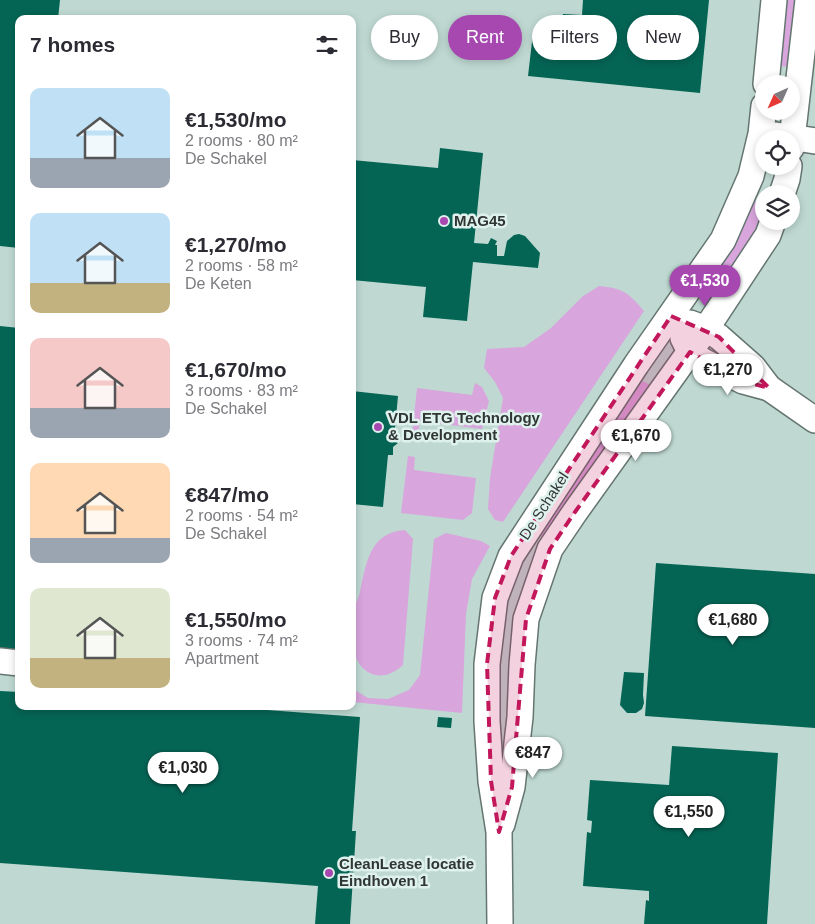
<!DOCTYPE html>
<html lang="en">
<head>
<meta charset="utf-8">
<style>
	:root { --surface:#fff; --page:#f2f2f3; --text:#2b2b33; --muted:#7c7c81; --accent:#a748b1 }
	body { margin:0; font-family:Arial,sans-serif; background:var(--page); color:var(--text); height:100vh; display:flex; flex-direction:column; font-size:19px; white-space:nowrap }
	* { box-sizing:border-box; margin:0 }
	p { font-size:16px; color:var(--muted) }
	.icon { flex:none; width:28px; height:28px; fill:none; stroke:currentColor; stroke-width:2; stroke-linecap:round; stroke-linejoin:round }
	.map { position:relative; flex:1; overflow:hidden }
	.side { position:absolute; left:15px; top:15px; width:341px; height:695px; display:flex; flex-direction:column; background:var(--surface); border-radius:10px; box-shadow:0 2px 8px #0003 }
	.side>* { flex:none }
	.banner { position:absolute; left:371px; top:15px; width:369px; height:45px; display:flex; gap:10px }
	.needle { width:32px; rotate:225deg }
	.tools { position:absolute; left:755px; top:75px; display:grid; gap:10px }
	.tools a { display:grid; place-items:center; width:45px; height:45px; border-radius:50%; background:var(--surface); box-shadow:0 2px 8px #0003; font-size:25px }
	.price { position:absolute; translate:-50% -42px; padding:0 11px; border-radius:18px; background:#fff; color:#222; font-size:16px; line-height:32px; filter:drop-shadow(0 1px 2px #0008) }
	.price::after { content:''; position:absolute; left:50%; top:30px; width:15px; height:11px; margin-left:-8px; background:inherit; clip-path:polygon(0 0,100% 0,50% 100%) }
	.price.active { background:var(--accent); color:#fff }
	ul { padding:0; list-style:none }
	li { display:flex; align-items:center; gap:15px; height:125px; padding:0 15px }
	li span { display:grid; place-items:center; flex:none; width:140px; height:100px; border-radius:10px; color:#555 }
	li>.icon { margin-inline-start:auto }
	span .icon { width:60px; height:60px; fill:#fffc; stroke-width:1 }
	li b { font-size:21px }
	h2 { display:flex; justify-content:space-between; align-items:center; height:60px; padding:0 15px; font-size:21px }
	.pill { padding:0 18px; border-radius:22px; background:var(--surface); box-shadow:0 2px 8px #0003; font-size:18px; line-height:45px }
	.pill.active { background:var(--accent); color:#fff }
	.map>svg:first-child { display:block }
	.built { fill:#bfd9d2; fill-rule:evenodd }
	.green { fill:#d8a5dd }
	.building { fill:#056555 }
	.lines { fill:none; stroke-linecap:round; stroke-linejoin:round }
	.minor-casing { stroke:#657570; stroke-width:28 }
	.minor { stroke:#fff; stroke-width:25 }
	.marked { fill:#c2185b; fill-opacity:0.2; stroke:#c2185b; stroke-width:4; stroke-dasharray:10 6; stroke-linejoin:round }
	.poi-dot { fill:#a748b1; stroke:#dff1ec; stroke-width:2 }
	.labels { text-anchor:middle; stroke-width:5; stroke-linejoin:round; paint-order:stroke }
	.poi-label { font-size:15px; font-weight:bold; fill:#303634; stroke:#dff1ec; text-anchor:start }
	.street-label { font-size:15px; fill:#303634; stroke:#dff1ec }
</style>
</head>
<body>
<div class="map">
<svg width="815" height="924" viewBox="0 0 815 924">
	<rect width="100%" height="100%" fill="#d2e3de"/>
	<path class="built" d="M 0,0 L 815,0 L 815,924 L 0,924 ZM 19,19 L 352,19 L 352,706 L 19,706 ZM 764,84 L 791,84 L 791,111 L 764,111 ZM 764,139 L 791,139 L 791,166 L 764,166 ZM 764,194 L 791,194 L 791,221 L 764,221 Z"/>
	<g class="green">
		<polygon points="783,0 798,0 792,67 776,66"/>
		<path d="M 754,201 L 764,206 C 764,231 737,262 724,283 L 712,276 L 740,232 Z"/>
		<path d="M 599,286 C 623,288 629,293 644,311 L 503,522 L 495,520 L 488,509 L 490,478 L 503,398 L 495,382 L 484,368 L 487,349 L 524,347 L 551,328 L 583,296 Z"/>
		<polygon points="639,379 652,386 549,542 537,534"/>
		<polygon points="475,383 482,387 489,401 482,429 420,421 418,435 412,435 417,388 472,395"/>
		<polygon points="408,456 415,457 414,470 476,478 472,513 463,520 401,513"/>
		<path d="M 405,530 L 413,539 L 403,665 C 394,673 384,678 372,674 C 351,666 351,637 352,617 C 353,609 358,600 360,592 C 366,563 370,532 405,530 Z"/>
		<polygon points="446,533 481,541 490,546 472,579 466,614 462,713 353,702 353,689 368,698 388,699 409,690 420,675 434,539"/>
	</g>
	<g class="building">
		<polygon points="0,0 60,0 58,19 19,19 19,248 0,246"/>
		<polygon points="583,0 709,0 700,93 528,76 533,33 548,34 548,40 560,41 563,14 582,15"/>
		<polygon points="440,148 483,153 474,243 488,244 491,238 497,241 495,245 497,245 497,256 504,256 507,241 514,235 519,234 525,236 540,253 538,268 473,262 467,321 423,317 426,287 352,280 352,160 438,168"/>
		<polygon points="0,326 19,328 19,657 0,655"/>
		<polygon points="352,391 398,396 394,439 398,443 393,447 393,455 388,455 383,507 352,504"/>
		<polygon points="656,563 815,574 815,728 645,716"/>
		<polygon points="624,672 644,673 643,695 644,703 642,709 636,713 627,713 620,705"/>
		<polygon points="0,691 19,692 19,706 213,706 360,717 352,831 356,831 350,924 315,924 318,886 0,863"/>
		<polygon points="438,717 452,718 451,728 437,727"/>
		<polygon points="672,746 778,753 767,924 644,924 646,900 649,901 649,891 583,886 587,832 591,833 592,821 587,820 590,780 669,785"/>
	</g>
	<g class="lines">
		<g class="minor-casing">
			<g id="minor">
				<polyline points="766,84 774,0"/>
				<polyline points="776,135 815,141"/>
				<polyline points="791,148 808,0"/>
				<polyline points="782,194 787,179 789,166"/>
				<polyline points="690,323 706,329 719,337 753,367 769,388 815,420"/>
				<polyline points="683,338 690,352 703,361 743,381 769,388"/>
				<polyline points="0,661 19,663"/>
				<polyline points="502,824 512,787 520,717 522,665 526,619 550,549 575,512 706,329 768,235 773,221"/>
				<polyline points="500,924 499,832 491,781 487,721 487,664 495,598 511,556 636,365 723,240 751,176 761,134 764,106"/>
			</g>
		</g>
		<use href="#minor" class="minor"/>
	</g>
	<path class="marked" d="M 671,316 L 719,337 L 769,388 L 743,381 L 690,352 L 575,512 L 550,549 L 526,619 L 512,787 L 499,832 L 491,781 L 487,664 L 495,598 L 511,556 Z"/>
	<g class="poi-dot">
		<circle cx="444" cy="221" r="5"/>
		<circle cx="378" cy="427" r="5"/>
		<circle cx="329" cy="873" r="5"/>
	</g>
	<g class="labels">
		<g class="poi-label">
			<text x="454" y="226">MAG45</text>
			<text x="388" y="423">VDL ETG Technology<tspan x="388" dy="17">&amp; Development</tspan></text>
			<text x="339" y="869">CleanLease locatie<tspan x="339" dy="17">Eindhoven 1</tspan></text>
		</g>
		<g class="street-label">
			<text transform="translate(544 506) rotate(-57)" y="5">De Schakel</text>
		</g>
	</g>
</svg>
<div class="tools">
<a><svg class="needle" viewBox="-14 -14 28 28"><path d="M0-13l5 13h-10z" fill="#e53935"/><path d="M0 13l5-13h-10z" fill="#7c7c81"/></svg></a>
<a><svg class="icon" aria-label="locate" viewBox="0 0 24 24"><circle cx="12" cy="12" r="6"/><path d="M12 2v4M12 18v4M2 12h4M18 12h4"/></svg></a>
<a><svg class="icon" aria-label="layers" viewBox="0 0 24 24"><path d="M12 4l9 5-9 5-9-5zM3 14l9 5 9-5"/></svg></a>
</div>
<b class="price active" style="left:705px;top:307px">€1,530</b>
<b class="price" style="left:728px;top:396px">€1,270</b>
<b class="price" style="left:636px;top:462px">€1,670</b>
<b class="price" style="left:733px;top:646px">€1,680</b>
<b class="price" style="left:533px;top:779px">€847</b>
<b class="price" style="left:183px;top:794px">€1,030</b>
<b class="price" style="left:689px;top:838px">€1,550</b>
<div class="banner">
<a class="pill">Buy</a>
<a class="pill active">Rent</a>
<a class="pill">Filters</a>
<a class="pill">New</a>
</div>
<section class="side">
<h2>7 homes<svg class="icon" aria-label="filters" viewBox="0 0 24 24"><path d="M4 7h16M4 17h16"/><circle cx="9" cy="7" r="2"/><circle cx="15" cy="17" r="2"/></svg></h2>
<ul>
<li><span style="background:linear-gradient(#bfe0f5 70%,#9aa5b1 0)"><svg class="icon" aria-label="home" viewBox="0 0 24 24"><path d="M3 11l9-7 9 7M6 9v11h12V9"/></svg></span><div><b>€1,530/mo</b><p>2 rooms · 80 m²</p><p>De Schakel</p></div></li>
<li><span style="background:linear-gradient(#bfe0f5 70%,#c2b280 0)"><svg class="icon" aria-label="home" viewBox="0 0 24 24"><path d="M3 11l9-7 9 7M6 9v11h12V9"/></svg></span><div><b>€1,270/mo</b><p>2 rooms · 58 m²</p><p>De Keten</p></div></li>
<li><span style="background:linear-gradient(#f6c9c9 70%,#9aa5b1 0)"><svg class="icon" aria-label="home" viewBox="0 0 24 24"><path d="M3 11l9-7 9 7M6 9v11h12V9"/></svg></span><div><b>€1,670/mo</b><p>3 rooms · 83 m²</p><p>De Schakel</p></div></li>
<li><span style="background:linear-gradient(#ffd9b3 75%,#9aa5b1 0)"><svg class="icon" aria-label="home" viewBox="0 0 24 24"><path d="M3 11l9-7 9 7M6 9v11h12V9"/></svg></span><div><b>€847/mo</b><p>2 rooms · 54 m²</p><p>De Schakel</p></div></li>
<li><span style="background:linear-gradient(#dfe7d0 70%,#c2b280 0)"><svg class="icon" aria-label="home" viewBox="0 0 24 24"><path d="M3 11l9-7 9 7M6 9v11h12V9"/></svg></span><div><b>€1,550/mo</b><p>3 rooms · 74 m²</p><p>Apartment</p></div></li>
</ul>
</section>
</div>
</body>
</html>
